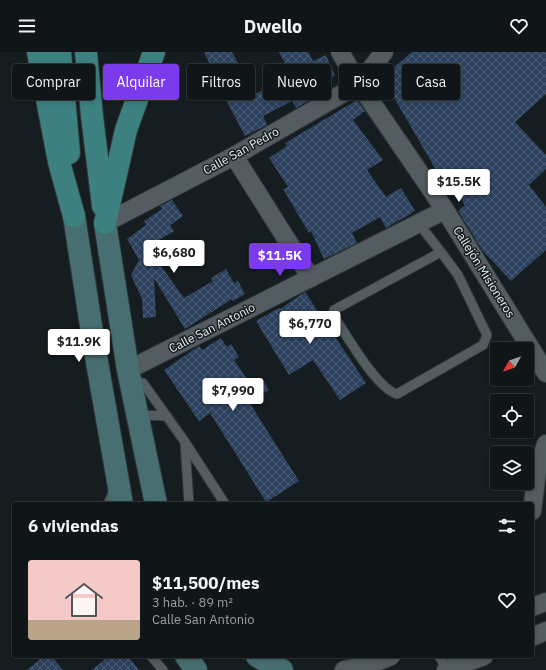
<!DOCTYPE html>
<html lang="es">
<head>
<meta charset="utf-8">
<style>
	:root { --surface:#101618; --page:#191f21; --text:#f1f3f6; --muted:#9c9fa2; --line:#303537; --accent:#7c3aed }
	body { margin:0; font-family:"IBM Plex Sans",sans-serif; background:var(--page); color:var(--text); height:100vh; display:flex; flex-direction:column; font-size:15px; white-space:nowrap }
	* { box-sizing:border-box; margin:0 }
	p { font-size:13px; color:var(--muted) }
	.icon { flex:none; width:22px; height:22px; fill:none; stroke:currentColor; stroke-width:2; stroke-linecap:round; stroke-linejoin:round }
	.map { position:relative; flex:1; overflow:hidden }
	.side { position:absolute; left:12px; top:450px; width:522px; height:156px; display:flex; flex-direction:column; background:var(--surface); border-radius:4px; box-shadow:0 2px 6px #0003,0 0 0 1px var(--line) }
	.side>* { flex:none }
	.hud { position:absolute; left:12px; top:12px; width:522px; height:36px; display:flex; gap:8px }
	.needle { width:26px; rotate:230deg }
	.tools { position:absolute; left:490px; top:290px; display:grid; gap:8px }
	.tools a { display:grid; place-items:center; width:44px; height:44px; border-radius:4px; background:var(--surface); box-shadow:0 2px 6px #0003,0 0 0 1px var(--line); font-size:20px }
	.price { position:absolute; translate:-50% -34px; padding:0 9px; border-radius:4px; background:#fff; color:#222; font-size:13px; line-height:26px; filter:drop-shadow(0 1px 2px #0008) }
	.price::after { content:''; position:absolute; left:50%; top:24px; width:12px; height:9px; margin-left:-6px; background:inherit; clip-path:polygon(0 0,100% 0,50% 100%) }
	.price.active { background:var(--accent); color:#fff }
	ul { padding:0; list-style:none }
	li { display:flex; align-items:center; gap:12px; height:100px; padding:0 16px }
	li+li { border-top:1px solid var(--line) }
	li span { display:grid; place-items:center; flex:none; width:112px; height:80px; border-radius:4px; color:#555 }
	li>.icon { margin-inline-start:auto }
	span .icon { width:48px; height:48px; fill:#fffc; stroke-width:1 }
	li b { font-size:17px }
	h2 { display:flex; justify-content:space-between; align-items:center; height:48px; padding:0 16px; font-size:17px }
	.tag { padding:0 14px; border-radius:4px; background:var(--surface); box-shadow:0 2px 6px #0003,0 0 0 1px var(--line); font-size:14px; line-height:36px }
	.tag.active { background:var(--accent); color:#fff }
	header { display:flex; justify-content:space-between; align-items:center; height:52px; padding:0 16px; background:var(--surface); font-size:18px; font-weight:700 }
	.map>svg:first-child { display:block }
	.building { fill:url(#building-cross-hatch) }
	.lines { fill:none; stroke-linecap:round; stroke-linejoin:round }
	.lane-casing { stroke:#313638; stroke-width:11 }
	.street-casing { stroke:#313638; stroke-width:20 }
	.secondary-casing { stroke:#313638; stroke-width:24 }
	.primary-casing { stroke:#313638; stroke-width:24 }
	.lane { stroke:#535c60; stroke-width:9 }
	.street { stroke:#535c60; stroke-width:18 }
	.secondary { stroke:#476e70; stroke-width:22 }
	.primary { stroke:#3c8180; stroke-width:22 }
	.labels { text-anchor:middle; stroke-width:3; stroke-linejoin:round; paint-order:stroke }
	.street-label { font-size:12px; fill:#ebf0f2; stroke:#151d20 }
</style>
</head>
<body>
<header><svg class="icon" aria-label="menu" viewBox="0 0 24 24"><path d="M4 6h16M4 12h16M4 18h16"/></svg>Dwello<svg class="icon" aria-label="heart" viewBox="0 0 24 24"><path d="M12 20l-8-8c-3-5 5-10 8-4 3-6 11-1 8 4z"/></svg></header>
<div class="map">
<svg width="546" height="618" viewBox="0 0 546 618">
	<defs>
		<pattern id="building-cross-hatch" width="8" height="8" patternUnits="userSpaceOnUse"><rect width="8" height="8" fill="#2c425f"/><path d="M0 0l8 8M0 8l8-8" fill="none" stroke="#4b5e76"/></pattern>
	</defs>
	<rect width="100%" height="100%" fill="#151d20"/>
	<g class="building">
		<polygon points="204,0 232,0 255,42 291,23 279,0 308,0 313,9 326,3 335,24 308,37 314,46 296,56 292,49 263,64 267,73 245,84 216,29 218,29"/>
		<polygon points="412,0 546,0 546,42 515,70 546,103 546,117 529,133 546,155 546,198 511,229 483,199 458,159 465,153 449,133 445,136 433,119 436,118 382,25"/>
		<polygon points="357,48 365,59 353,68 383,108 367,118 386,145 401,136 415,159 386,176 380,165 352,181 357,191 324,207 311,179 309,181 283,137 288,135 269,106 287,94 285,91"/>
		<polygon points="172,148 183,164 170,173 174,179 156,190 169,208 161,214 184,246 213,229 211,226 226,217 234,231 238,229 245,242 233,249 232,247 185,277 154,226 156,265 143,266 142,247 131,223 139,208 127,187 146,173 144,169 162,157 160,154"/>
		<polygon points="305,240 366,331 340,348 313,308 289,323 256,269 279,256 280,257"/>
		<polygon points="221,286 227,295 231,292 239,305 234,308 251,333 262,326 269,338 249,350 299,429 266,450 210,361 199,369 164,318 199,294 202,298"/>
		<polygon points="44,604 52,604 63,618 27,618"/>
		<polygon points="109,604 128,604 139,618 92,618"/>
	</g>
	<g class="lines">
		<g class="lane-casing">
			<g id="lane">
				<path d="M 419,172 L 441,200 L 334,258 L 333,263 C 346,282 376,336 397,342 L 483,293 L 487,283 L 458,223 L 441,200"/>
				<polyline points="130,329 143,331 185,390 225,452"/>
				<polyline points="138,363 167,364"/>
				<polyline points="185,391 189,452"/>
				<polyline points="108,452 115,436"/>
				<polyline points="151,604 163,618"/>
				<polyline points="439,604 447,617"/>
			</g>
		</g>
		<g class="street-casing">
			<g id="street">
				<polyline points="340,0 359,32 445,158 546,321"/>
				<polyline points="234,104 311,226"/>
				<polyline points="105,171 234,104 359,32 384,0"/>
				<polyline points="128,318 445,158"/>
				<polyline points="532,459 537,420 546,392"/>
				<polyline points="532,555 546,550"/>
				<polyline points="532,585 546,579"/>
				<polyline points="344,618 369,613 391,604"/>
				<polyline points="446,618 484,604"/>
			</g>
		</g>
		<g class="secondary-casing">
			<g id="secondary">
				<polyline points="74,164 94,293 122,452"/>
				<polyline points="105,171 128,318 156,452"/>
				<polyline points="186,604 196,618"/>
				<polyline points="257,604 282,618"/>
			</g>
		</g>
		<g class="primary-casing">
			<g id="primary">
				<polyline points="38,0 59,110 74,164"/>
				<polyline points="60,0 69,101"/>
				<polyline points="86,0 92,64 103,154"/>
				<polyline points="105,171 126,78 154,0"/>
			</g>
		</g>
		<use href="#lane" class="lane"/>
		<use href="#street" class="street"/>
		<use href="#secondary" class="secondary"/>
		<use href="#primary" class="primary"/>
	</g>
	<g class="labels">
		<g class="street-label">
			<text transform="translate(241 99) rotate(-29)" y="4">Calle San Pedro</text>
			<text transform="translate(484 220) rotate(58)" y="4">Callejón Misioneros</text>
			<text transform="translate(212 276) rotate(-27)" y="4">Calle San Antonio</text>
		</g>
	</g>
</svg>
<div class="tools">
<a><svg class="needle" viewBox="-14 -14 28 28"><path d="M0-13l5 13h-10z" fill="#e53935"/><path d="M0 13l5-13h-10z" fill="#9c9fa2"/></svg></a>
<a><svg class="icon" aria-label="locate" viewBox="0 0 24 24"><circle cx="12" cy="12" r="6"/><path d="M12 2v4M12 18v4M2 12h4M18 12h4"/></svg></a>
<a><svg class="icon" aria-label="layers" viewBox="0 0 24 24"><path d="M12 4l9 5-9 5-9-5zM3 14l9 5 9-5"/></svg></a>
</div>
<b class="price" style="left:459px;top:151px">$15.5K</b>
<b class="price" style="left:174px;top:222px">$6,680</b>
<b class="price active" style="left:280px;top:225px">$11.5K</b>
<b class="price" style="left:310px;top:293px">$6,770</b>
<b class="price" style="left:79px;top:311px">$11.9K</b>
<b class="price" style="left:233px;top:360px">$7,990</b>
<div class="hud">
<a class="tag">Comprar</a>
<a class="tag active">Alquilar</a>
<a class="tag">Filtros</a>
<a class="tag">Nuevo</a>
<a class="tag">Piso</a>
<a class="tag">Casa</a>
</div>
<section class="side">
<h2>6 viviendas<svg class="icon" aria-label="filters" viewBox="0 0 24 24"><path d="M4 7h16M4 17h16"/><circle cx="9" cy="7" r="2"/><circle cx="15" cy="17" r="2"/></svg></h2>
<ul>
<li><span style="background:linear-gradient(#f6c9c9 75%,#b9a48a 0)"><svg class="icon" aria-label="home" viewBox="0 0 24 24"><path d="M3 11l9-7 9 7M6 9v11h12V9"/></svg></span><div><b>$11,500/mes</b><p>3 hab. · 89 m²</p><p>Calle San Antonio</p></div><svg class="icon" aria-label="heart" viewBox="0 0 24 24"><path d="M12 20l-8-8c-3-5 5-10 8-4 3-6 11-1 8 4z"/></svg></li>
</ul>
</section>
</div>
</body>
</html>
